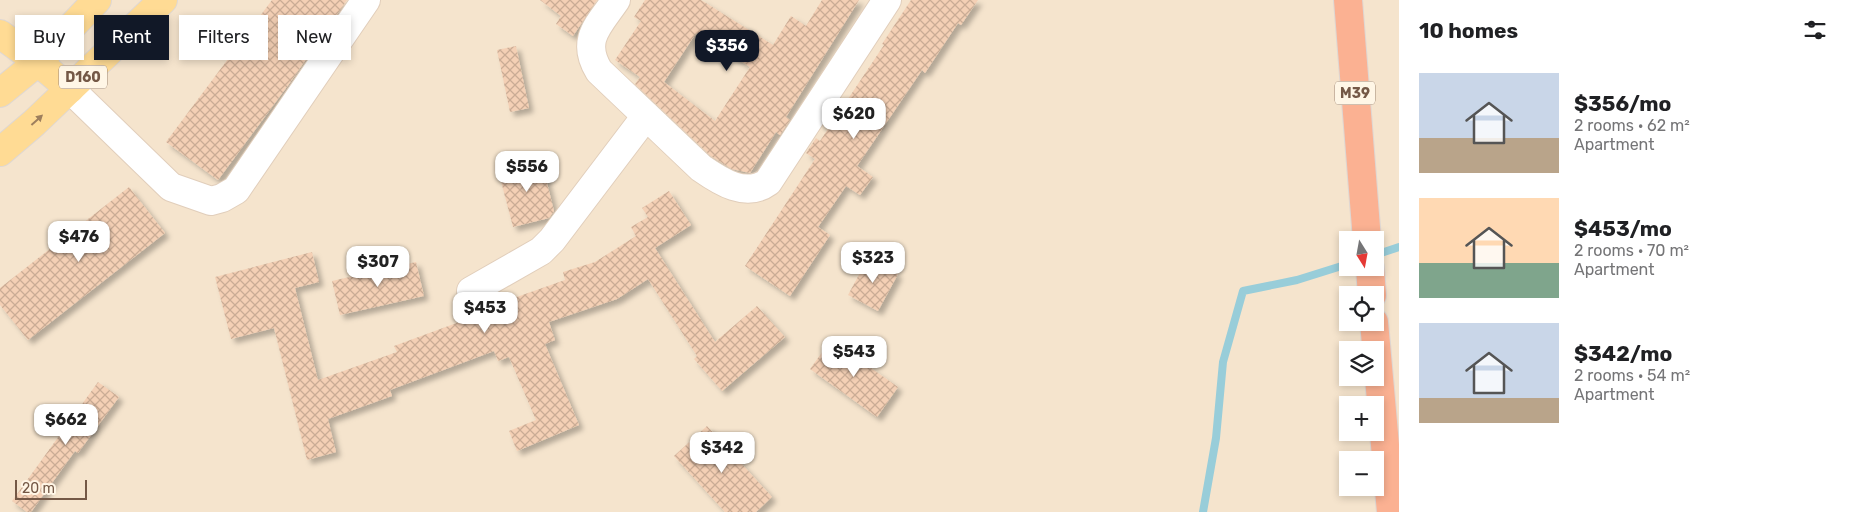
<!DOCTYPE html>
<html lang="en">
<head>
<meta charset="utf-8">
<style>
	:root { --surface:#fff; --page:#f2f2f2; --text:#202124; --muted:#757577; --accent:#111827 }
	body { margin:0; font-family:Rubik,sans-serif; background:var(--page); color:var(--text); height:100vh; display:flex; flex-direction:column; font-size:19px; white-space:nowrap }
	* { box-sizing:border-box; margin:0 }
	p { font-size:16px; color:var(--muted) }
	.icon { flex:none; width:28px; height:28px; fill:none; stroke:currentColor; stroke-width:2; stroke-linecap:round; stroke-linejoin:round }
	.map { position:relative; flex:1; overflow:hidden }
	.drawer { display:flex; flex-direction:column; background:var(--surface); width:450px }
	.drawer>* { flex:none }
	.top-card { position:absolute; left:15px; top:15px; width:475px; height:45px; display:flex; gap:10px }
	.needle { width:32px; rotate:169deg }
	.controls { position:absolute; left:1339px; top:231px; display:grid; gap:10px }
	.controls a { display:grid; place-items:center; width:45px; height:45px; border-radius:0px; background:var(--surface); box-shadow:0 2px 8px #0003; font-size:25px }
	.scale { position:absolute; left:15px; bottom:12px; width:72px; box-sizing:border-box; padding-left:5px; border:2px solid #745846; border-top:0; font-size:14px; line-height:18px; white-space:nowrap; color:#745846; -webkit-text-stroke:4px #fff6e6; paint-order:stroke }
	.price { position:absolute; translate:-50% -42px; padding:0 11px; border-radius:10px; background:#fff; color:#222; font-size:16px; line-height:32px; filter:drop-shadow(0 1px 2px #0008) }
	.price::after { content:''; position:absolute; left:50%; top:30px; width:15px; height:11px; margin-left:-8px; background:inherit; clip-path:polygon(0 0,100% 0,50% 100%) }
	.price.selected { background:var(--accent); color:#fff }
	ul { padding:0; list-style:none }
	li { display:flex; align-items:center; gap:15px; height:125px; padding:0 20px }
	li span { display:grid; place-items:center; flex:none; width:140px; height:100px; border-radius:0px; color:#555 }
	li>.icon { margin-inline-start:auto }
	span .icon { width:60px; height:60px; fill:#fffc; stroke-width:1 }
	li b { font-size:21px }
	h2 { display:flex; justify-content:space-between; align-items:center; height:60px; padding:0 20px; font-size:21px }
	.tag { padding:0 18px; border-radius:0px; background:var(--surface); box-shadow:0 2px 8px #0003; font-size:18px; line-height:45px }
	.tag.selected { background:var(--accent); color:#fff }
	main { display:flex; flex:1; min-height:0 }
	.map>svg:first-child { display:block }
	.residential { fill:#f5e4cd; fill-rule:evenodd }
	.lines { fill:none; stroke-linecap:round; stroke-linejoin:round }
	.stream { stroke:#98cdd9; stroke-width:8 }
	.building { fill:url(#building-cross-hatch); fill-rule:evenodd; filter:url(#shadow) }
	.minor-casing { stroke:#e1cebb; stroke-width:30 }
	.major-casing { stroke:#ded7d3; stroke-width:30 }
	.highway-casing { stroke:#ded7d3; stroke-width:30 }
	.minor { stroke:#fff; stroke-width:28 }
	.major { stroke:#ffdb94; stroke-width:28 }
	.highway { stroke:#fbb192; stroke-width:28 }
	.oneway { fill:#9e7f5d }
	.labels { text-anchor:middle; stroke-width:4; stroke-linejoin:round; paint-order:stroke }
	.shield { fill:#fff6e6; stroke:#9e8776; stroke-width:1 }
	.shield-label { font-size:14px; font-weight:bold; fill:#745846 }
</style>
</head>
<body>
<main>
<div class="map">
<svg width="1399" height="512" viewBox="0 0 1399 512">
	<defs>
		<pattern id="building-cross-hatch" width="8" height="8" patternUnits="userSpaceOnUse" patternTransform="scale(1.25)"><rect width="8" height="8" fill="#f4d0b5"/><path d="M0 0l8 8M0 8l8-8" fill="none" stroke="#caac95"/></pattern>
		<filter id="shadow"><feDropShadow dx="4.5" dy="4.5" stdDeviation="2.5" flood-color="#0004"/></filter>
	</defs>
	<rect width="100%" height="100%" fill="#fdf2df"/>
	<path class="residential" d="M 0,0 L 1399,0 L 1399,512 L 0,512 ZM 1348,240 L 1375,240 L 1375,268 L 1348,268 ZM 1348,295 L 1375,295 L 1375,322 L 1348,322 ZM 1348,350 L 1375,350 L 1375,378 L 1348,378 ZM 1348,405 L 1375,405 L 1375,432 L 1348,432 ZM 1348,460 L 1375,460 L 1375,488 L 1348,488 Z"/>
	<g class="lines">
		<g class="stream">
			<polyline points="1375,255 1399,247"/>
			<polyline points="1203,512 1216,438 1223,362 1243,291 1297,280 1348,264"/>
		</g>
	</g>
	<g class="building">
		<polygon points="272,0 347,0 289,84 218,180 166,142"/>
		<polygon points="540,0 597,0 573,36 556,24 561,16"/>
		<path d="M 645,0 L 701,0 L 773,45 L 791,16 L 806,26 L 822,0 L 859,0 L 786,117 L 790,120 L 780,135 L 776,132 L 750,173 L 732,169 L 711,156 L 635,84 L 640,77 L 615,60 L 641,21 L 634,17 ZM 696,33 L 750,67 L 715,121 L 664,82 Z"/>
		<polygon points="911,0 978,0 961,25 958,23 925,73 922,70 857,166 873,177 860,195 846,186 818,227 830,235 790,296 745,266 815,159 806,153 816,138 820,141 884,45 882,44"/>
		<polygon points="516,46 529,108 510,112 497,50"/>
		<polygon points="541,159 554,211 549,218 513,227 498,170"/>
		<polygon points="129,187 165,233 28,340 0,305 0,288"/>
		<polygon points="669,191 691,225 655,248 715,342 757,306 785,337 722,391 694,359 697,356 648,279 617,299 549,322 555,340 545,344 579,425 517,451 509,431 536,420 509,357 498,361 494,351 390,390 392,396 328,419 336,452 307,460 274,328 231,339 215,277 312,252 319,282 295,288 318,380 397,352 394,346 481,314 480,310 565,280 563,272 595,262 636,236 631,227 648,217 642,208"/>
		<polygon points="868,258 898,274 878,311 848,295"/>
		<polygon points="416,262 424,296 340,315 332,281"/>
		<polygon points="831,340 898,387 877,417 810,369"/>
		<polygon points="98,382 119,397 78,453 75,451 31,512 27,512 12,501"/>
		<polygon points="707,426 772,497 756,512 725,512 674,456"/>
	</g>
	<g class="lines">
		<g class="minor-casing">
			<g id="minor">
				<path d="M 616,0 C 599,25 580,40 599,71 L 701,168 C 721,182 746,198 768,182 L 887,0"/>
				<polyline points="70,89 171,187 211,201 222,198 236,190 366,0"/>
				<polyline points="471,291 541,251 552,240 646,116"/>
			</g>
		</g>
		<g class="major-casing">
			<g id="major">
				<polyline points="0,34 38,62 70,89"/>
				<polyline points="0,93 38,62 97,0"/>
				<polyline points="0,152 34,123 163,0"/>
			</g>
		</g>
		<g class="highway-casing">
			<g id="highway">
				<polyline points="1348,0 1367,240"/>
				<polyline points="1370,268 1372,295"/>
				<polyline points="1374,322 1391,512"/>
			</g>
		</g>
		<use href="#minor" class="minor"/>
		<use href="#major" class="major"/>
		<use href="#highway" class="highway"/>
	</g>
	<defs><path id="oneway-solid" d="M-6-.8H1V-3.2L6.5 0L1 3.2V.8H-6Z" transform="scale(1.25)"/></defs>
	<use class="oneway" href="#oneway-solid" transform="translate(37 120) rotate(-42)"/>
	<g class="labels">
		<g class="shield">
			<rect x="59" y="65.5" width="48" height="23" rx="4"/>
			<rect x="1335" y="81.5" width="40" height="23" rx="4"/>
		</g>
		<g class="shield-label">
			<text x="83" y="82">D160</text>
			<text x="1355" y="98">M39</text>
		</g>
	</g>
</svg>
<div class="controls">
<a><svg class="needle" viewBox="-14 -14 28 28"><path d="M0-13l5 13h-10z" fill="#e53935"/><path d="M0 13l5-13h-10z" fill="#757577"/></svg></a>
<a><svg class="icon" aria-label="locate" viewBox="0 0 24 24"><circle cx="12" cy="12" r="6"/><path d="M12 2v4M12 18v4M2 12h4M18 12h4"/></svg></a>
<a><svg class="icon" aria-label="layers" viewBox="0 0 24 24"><path d="M12 4l9 5-9 5-9-5zM3 14l9 5 9-5"/></svg></a>
<a>+</a>
<a>−</a>
</div>
<div class="scale">20 m</div>
<b class="price selected" style="left:727px;top:72px">$356</b>
<b class="price" style="left:854px;top:140px">$620</b>
<b class="price" style="left:527px;top:193px">$556</b>
<b class="price" style="left:79px;top:263px">$476</b>
<b class="price" style="left:873px;top:284px">$323</b>
<b class="price" style="left:378px;top:288px">$307</b>
<b class="price" style="left:485px;top:334px">$453</b>
<b class="price" style="left:854px;top:378px">$543</b>
<b class="price" style="left:66px;top:446px">$662</b>
<b class="price" style="left:722px;top:474px">$342</b>
<div class="top-card">
<a class="tag">Buy</a>
<a class="tag selected">Rent</a>
<a class="tag">Filters</a>
<a class="tag">New</a>
</div>
</div>
<section class="drawer">
<h2>10 homes<svg class="icon" aria-label="filters" viewBox="0 0 24 24"><path d="M4 7h16M4 17h16"/><circle cx="9" cy="7" r="2"/><circle cx="15" cy="17" r="2"/></svg></h2>
<ul>
<li><span style="background:linear-gradient(#c9d6e8 65%,#b9a48a 0)"><svg class="icon" aria-label="home" viewBox="0 0 24 24"><path d="M3 11l9-7 9 7M6 9v11h12V9"/></svg></span><div><b>$356/mo</b><p>2 rooms · 62 m²</p><p>Apartment</p></div></li>
<li><span style="background:linear-gradient(#ffd9b3 65%,#7fa58c 0)"><svg class="icon" aria-label="home" viewBox="0 0 24 24"><path d="M3 11l9-7 9 7M6 9v11h12V9"/></svg></span><div><b>$453/mo</b><p>2 rooms · 70 m²</p><p>Apartment</p></div></li>
<li><span style="background:linear-gradient(#c9d6e8 75%,#b9a48a 0)"><svg class="icon" aria-label="home" viewBox="0 0 24 24"><path d="M3 11l9-7 9 7M6 9v11h12V9"/></svg></span><div><b>$342/mo</b><p>2 rooms · 54 m²</p><p>Apartment</p></div></li>
</ul>
</section>
</main>
</body>
</html>
